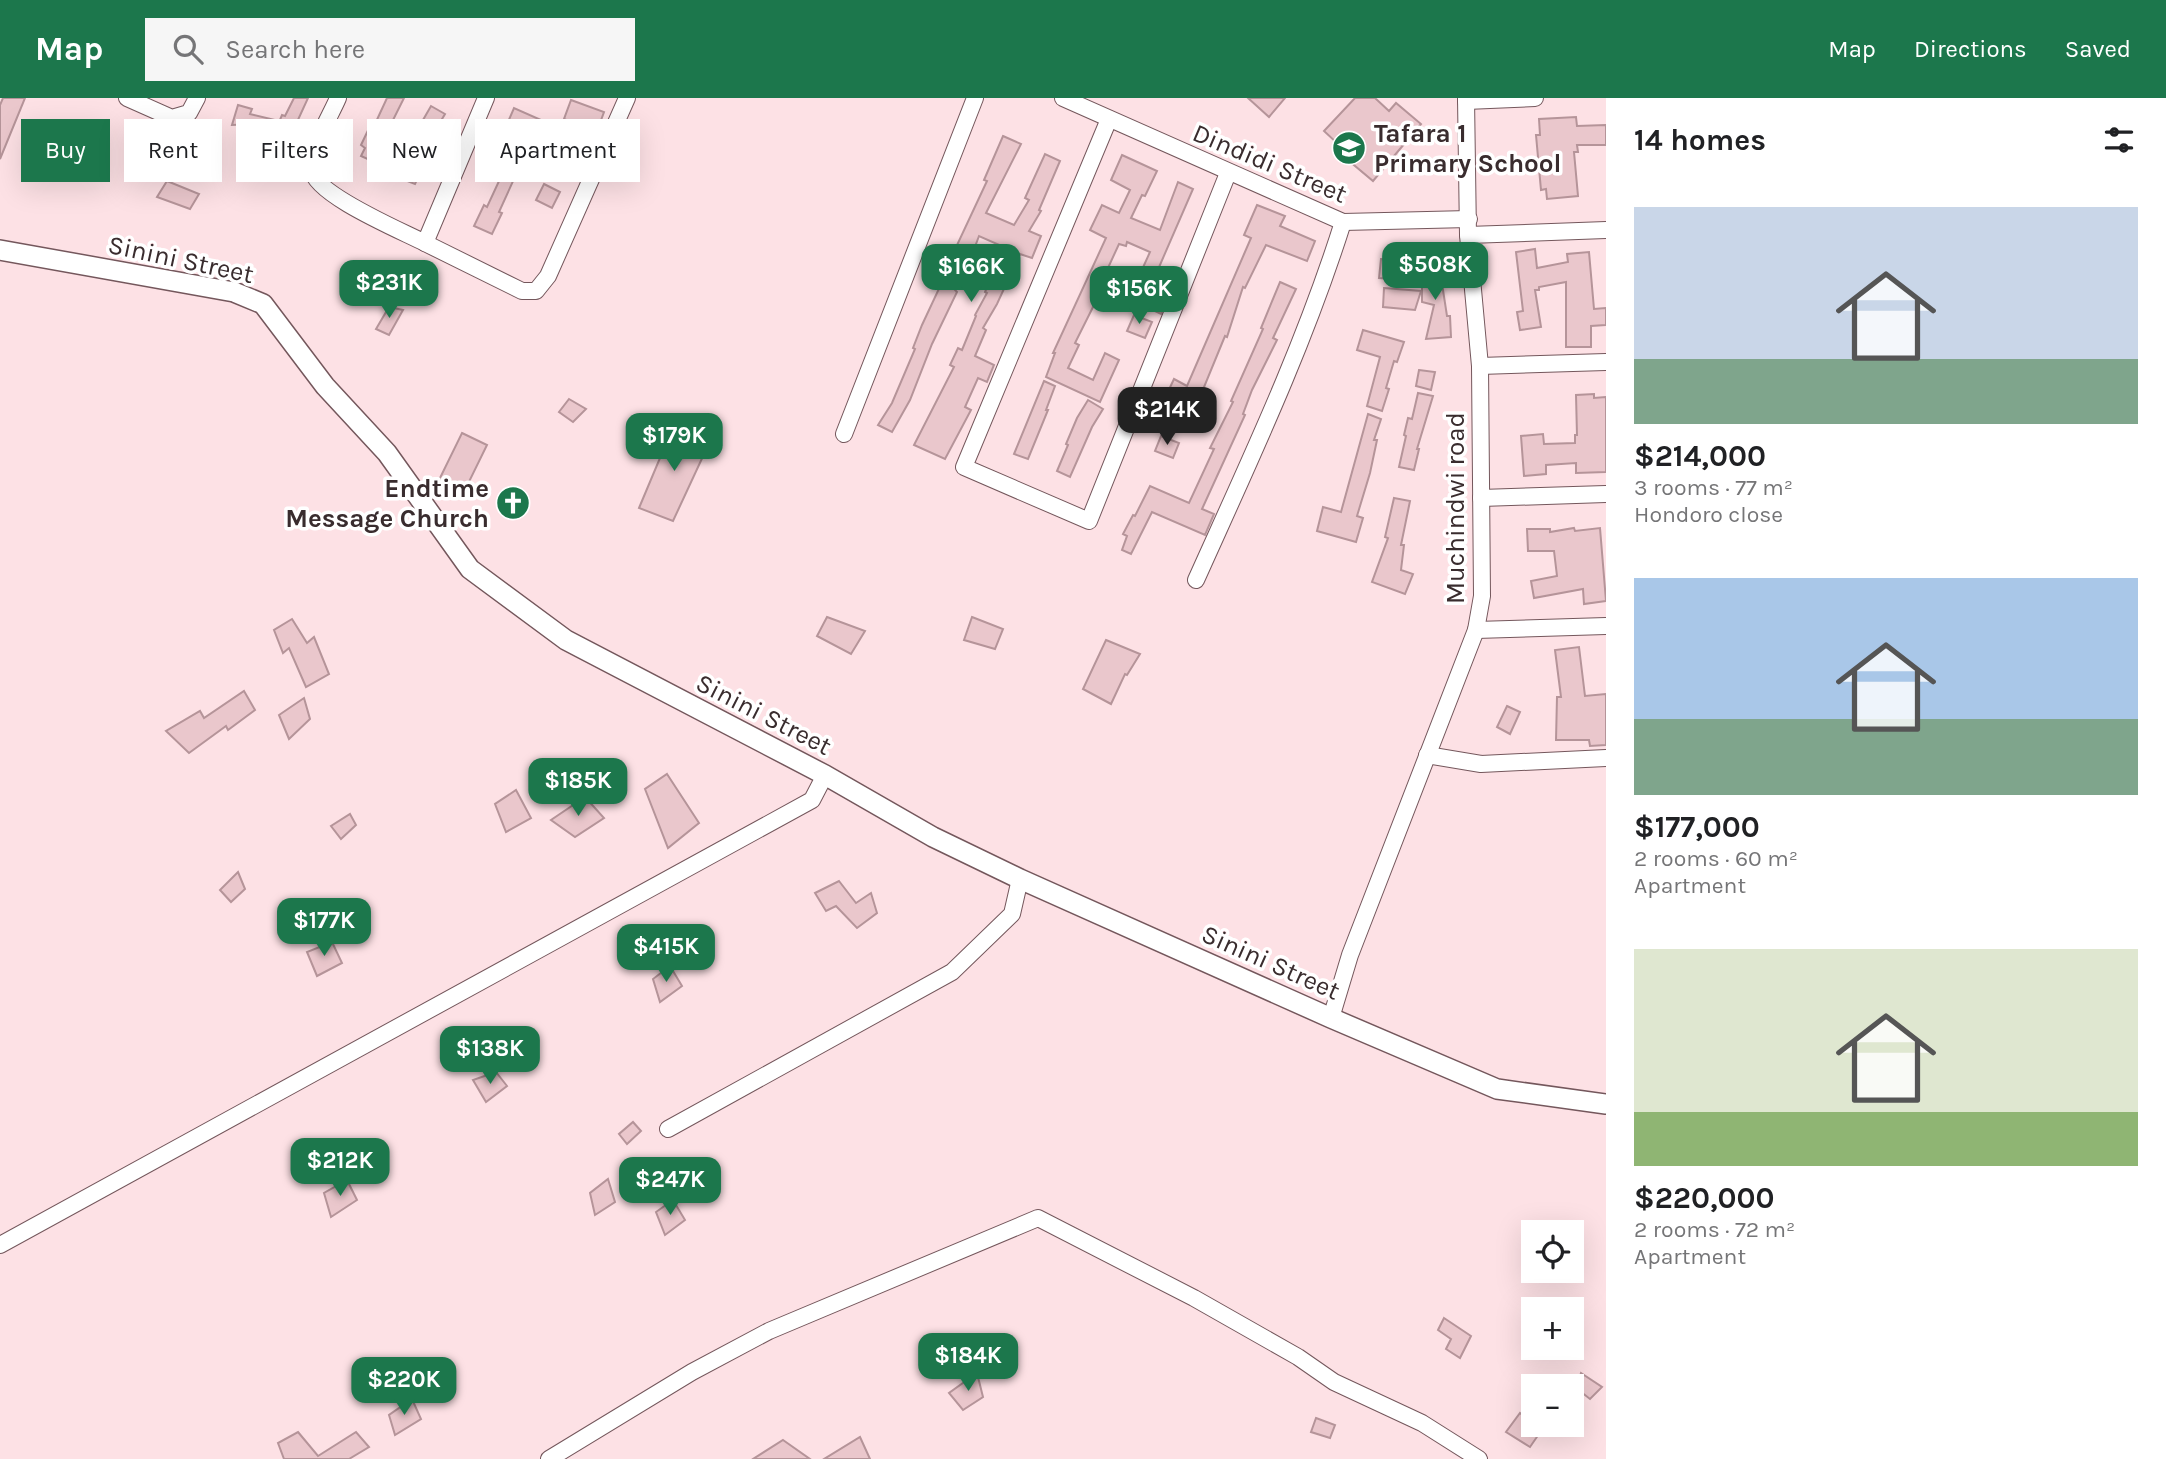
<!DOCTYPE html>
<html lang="en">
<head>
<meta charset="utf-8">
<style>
	:root { --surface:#fff; --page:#f6f6f6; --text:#202124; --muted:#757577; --accent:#1c774c }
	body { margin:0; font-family:Karla,sans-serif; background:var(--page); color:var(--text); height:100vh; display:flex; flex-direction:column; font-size:26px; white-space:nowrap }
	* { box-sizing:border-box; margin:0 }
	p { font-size:23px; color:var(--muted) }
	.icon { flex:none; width:38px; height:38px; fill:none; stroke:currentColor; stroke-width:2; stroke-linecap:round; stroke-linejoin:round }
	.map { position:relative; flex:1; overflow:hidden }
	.panel { display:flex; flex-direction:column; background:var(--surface); width:560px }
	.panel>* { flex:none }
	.hud { position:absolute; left:21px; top:21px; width:665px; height:63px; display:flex; gap:14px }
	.buttons { position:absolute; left:1521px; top:1122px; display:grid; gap:14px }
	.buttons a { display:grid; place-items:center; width:63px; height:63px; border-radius:0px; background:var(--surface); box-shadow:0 7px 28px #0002; font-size:35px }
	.price { position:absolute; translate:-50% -60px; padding:0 16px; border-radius:14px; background:var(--accent); color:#fff; font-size:23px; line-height:46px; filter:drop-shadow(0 2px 4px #0008) }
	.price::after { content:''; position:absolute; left:50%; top:42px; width:21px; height:16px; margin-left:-10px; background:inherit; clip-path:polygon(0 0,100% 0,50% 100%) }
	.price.current { background:#222; color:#fff }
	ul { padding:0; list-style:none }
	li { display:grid; align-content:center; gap:14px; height:371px; padding:0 28px }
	li span { display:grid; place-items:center; height:217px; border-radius:0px; color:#555 }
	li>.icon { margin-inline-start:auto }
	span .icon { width:126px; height:126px; fill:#fffc; stroke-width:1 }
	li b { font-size:30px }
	h2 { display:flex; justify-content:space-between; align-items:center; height:84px; padding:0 28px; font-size:30px }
	.pill { padding:0 24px; border-radius:0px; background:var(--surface); box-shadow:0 7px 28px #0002; font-size:24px; line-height:63px }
	.pill.current { background:var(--accent); color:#fff }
	header { display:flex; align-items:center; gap:42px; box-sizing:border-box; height:98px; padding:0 35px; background:var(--accent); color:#fff }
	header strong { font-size:33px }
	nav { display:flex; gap:38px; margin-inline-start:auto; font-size:24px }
	.search { width:490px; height:63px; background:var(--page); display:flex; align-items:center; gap:18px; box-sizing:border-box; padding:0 24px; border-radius:0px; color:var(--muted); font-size:26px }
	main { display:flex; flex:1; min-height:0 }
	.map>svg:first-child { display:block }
	.building { fill:#eac7cc; stroke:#b59499; stroke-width:2 }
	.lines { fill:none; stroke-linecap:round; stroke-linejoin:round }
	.minor-casing { stroke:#74575c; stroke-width:18 }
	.tertiary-casing { stroke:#74575c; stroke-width:22 }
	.minor { stroke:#fff; stroke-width:16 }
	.tertiary { stroke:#fff; stroke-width:19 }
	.labels { text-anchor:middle; stroke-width:7; stroke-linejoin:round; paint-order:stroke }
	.poi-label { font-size:26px; font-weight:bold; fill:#392c2e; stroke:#fff; text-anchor:start }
	.street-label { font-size:26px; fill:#392c2e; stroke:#fff }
</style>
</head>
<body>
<header>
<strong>Map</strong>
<div class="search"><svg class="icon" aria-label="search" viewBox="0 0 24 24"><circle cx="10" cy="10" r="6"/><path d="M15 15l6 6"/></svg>Search here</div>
<nav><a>Map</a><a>Directions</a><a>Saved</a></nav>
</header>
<main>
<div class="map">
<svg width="1606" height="1361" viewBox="0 0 1606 1361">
	<rect width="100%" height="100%" fill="#fde1e5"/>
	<g class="building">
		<polygon points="3,0 25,0 0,61 0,7"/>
		<polygon points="294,0 308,0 292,35 277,29 282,17 285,18"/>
		<polygon points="387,0 404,0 388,32 393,35 381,58 378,56 374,64 361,58 365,50 361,47 372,24 375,26"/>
		<polygon points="1248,0 1285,0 1269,19"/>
		<polygon points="1355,0 1375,0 1389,13 1396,5 1421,26 1373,83 1348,62 1351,58 1324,33"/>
		<polygon points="571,2 604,14 597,33 589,30 571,71 540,57 538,61 529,57 528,60 524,59 499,114 502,115 492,136 474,128 484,107 487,109 512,55 494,48 501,30 505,31 514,10 541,22 533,39 563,50 574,25 564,21"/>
		<polygon points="238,7 252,11 250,16 275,22 275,25 232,27"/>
		<polygon points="431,8 445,16 436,31 423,22"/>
		<polygon points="1576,19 1577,28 1606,27 1606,47 1577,47 1578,54 1574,54 1578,98 1547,101 1546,91 1541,92 1536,37 1540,37 1539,21"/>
		<polygon points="1003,38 1021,46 986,115 1014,127 1029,102 1025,100 1045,56 1060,63 1039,112 1041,113 1029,133 1041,138 1032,160 1020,156 997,206 983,230 986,232 975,258 994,267 987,284 978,280 965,309 971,312 945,361 914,347 954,269 950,267 958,250 962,252 976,218 975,217 987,195 985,194 1004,149 979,138 970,162 967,161 955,192 957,194 932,246 910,302 892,334 878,327 892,305 915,251 913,250 922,227 944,180 942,179 950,159 951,160 987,83 984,82"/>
		<polygon points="415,52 428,58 415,86 402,81"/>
		<polygon points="1122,57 1157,73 1145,98 1142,97 1131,120 1160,132 1178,84 1193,91 1153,183 1140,176 1150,154 1127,144 1126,148 1119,146 1096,196 1099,197 1075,245 1079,247 1068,270 1093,282 1105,255 1119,262 1100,304 1046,279 1055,255 1053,255 1106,140 1090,132 1102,107 1119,115 1130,92 1111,82"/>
		<polygon points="167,83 199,96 190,111 157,99"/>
		<polygon points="544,86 560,94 552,110 536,102"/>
		<polygon points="1257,107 1285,118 1280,128 1315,143 1307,163 1266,147 1245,190 1243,189 1227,239 1225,238 1193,316 1164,302 1174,281 1187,288 1251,140 1244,137"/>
		<polygon points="1535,151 1537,170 1568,164 1567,156 1589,154 1594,211 1606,210 1606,227 1591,228 1591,249 1566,249 1566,184 1539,189 1539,192 1535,192 1541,229 1520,232 1517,214 1523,213 1516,154"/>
		<polygon points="1381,161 1396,162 1394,181 1379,180"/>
		<polygon points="1422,162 1436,162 1436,191 1441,179 1447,218 1450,218 1451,239 1426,241 1434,207 1422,204"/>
		<polygon points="1280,184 1296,191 1273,240 1277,242 1252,292 1243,316 1245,317 1202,411 1214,416 1205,437 1152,414 1131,456 1122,452 1127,438 1123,436 1133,417 1135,418 1150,388 1189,405 1214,351 1210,350 1233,304 1231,303 1263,231 1261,230"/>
		<polygon points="1154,190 1168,196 1161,216 1146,209"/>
		<polygon points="1384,190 1421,193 1415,212 1383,209"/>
		<polygon points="389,209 403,212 389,237 376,231"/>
		<polygon points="1134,217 1152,224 1145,240 1127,233"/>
		<polygon points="1363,232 1404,244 1397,264 1394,263 1386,290 1389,291 1382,313 1367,308 1380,259 1357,252"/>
		<polygon points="1419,272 1435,274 1431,292 1416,288"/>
		<polygon points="1044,283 1055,288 1046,312 1048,312 1028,361 1014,356"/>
		<polygon points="1418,295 1433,298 1417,351 1419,351 1414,372 1399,369 1406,338 1404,337 1408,320 1412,321"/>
		<polygon points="1594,296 1594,300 1606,299 1606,374 1576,375 1576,365 1546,367 1546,376 1524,378 1521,338 1543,336 1544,346 1575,345 1575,337 1577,337 1576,297"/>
		<polygon points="569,301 586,311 573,324 559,314"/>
		<polygon points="1088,302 1103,311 1092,329 1070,379 1057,373 1068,347 1066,346 1077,320"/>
		<polygon points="1368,316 1381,321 1374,342 1377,342 1370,375 1357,418 1363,420 1356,444 1317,433 1323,409 1341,414"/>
		<polygon points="673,329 711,341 673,423 639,410"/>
		<polygon points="462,335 487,347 464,394 439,382"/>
		<polygon points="1161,338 1179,345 1173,360 1155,353"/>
		<polygon points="1394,400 1410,403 1401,447 1404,447 1401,472 1413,476 1405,496 1372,484 1388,440 1385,439"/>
		<polygon points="1574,430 1575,433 1600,430 1606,503 1584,506 1583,491 1534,500 1531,483 1557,478 1554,453 1528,453 1527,431 1550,431 1550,434"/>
		<polygon points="827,519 865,533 851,556 817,538"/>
		<polygon points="972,519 1003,531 995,551 964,542"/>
		<polygon points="292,521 307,545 314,539 329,576 306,589 289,550 283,555 274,532"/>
		<polygon points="1106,542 1140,556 1127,577 1125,576 1111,606 1083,591"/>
		<polygon points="1579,549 1585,598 1606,596 1606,647 1590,648 1589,642 1556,642 1557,599 1561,599 1555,552"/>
		<polygon points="244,593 255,612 228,632 226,628 189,655 166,633 200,613 204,620"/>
		<polygon points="304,600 310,621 289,641 279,617"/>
		<polygon points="1507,608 1520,614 1510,636 1497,629"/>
		<polygon points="667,676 699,725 668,750 645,691"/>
		<polygon points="516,692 531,720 506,734 495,706"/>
		<polygon points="585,699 604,720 575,739 551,722"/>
		<polygon points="350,716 356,727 341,741 331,728"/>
		<polygon points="238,774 245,791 231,804 220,792"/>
		<polygon points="839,783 856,805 871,795 877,815 857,830 836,808 826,813 815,795"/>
		<polygon points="332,844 342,865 317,878 307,854"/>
		<polygon points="670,868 682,888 660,904 653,881"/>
		<polygon points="496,974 507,988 486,1004 473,982"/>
		<polygon points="633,1024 641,1033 627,1046 619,1036"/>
		<polygon points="608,1081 615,1104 595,1117 590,1095"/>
		<polygon points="347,1082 357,1102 331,1119 324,1095"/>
		<polygon points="673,1102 685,1122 665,1137 656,1114"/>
		<polygon points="1444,1220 1471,1238 1460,1260 1446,1251 1451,1241 1438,1232"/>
		<polygon points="977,1275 983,1299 963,1312 949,1295"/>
		<polygon points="1581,1275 1602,1289 1590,1301 1576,1290"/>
		<polygon points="412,1301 421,1321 395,1337 389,1317"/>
		<polygon points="1520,1315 1541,1333 1530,1349 1506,1334"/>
		<polygon points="1316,1320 1335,1327 1330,1340 1311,1334"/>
		<polygon points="298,1334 318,1358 356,1334 369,1349 349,1361 284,1361 278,1345"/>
		<polygon points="860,1339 870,1361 824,1361"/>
		<polygon points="783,1342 810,1361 753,1361"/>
	</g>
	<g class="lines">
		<g class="minor-casing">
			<g id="minor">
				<polyline points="127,0 172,20 189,15 197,0"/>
				<path d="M 338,0 C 330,19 309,52 312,72 C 315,97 402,133 425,145 L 486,0"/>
				<polyline points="1063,0 1343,124 1469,121"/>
				<polyline points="1466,3 1535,0"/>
				<polyline points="1109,21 964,369 1089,423 1228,75"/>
				<polyline points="1468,137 1606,132"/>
				<polyline points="425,145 522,193 536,193 548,178 627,0"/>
				<polyline points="1480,268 1606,264"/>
				<polyline points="844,336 975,0"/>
				<polyline points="1481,400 1606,396"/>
				<path d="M 1196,482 C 1249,364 1304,248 1343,124"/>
				<polyline points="1476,532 1606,528"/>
				<polyline points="1427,657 1481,666 1606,660"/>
				<polyline points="1331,920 1350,857 1476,532 1482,498 1480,268 1468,137 1466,0"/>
				<polyline points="668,1031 952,874 1012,816 1020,781"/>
				<polyline points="0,1147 812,702 825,677"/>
				<polyline points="549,1361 692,1274 769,1233 1038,1120 1194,1200 1298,1259 1334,1284 1422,1325 1479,1361"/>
			</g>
		</g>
		<g class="tertiary-casing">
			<polyline id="tertiary" points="0,152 234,194 263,206 325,288 387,355 470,471 566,542 825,677 933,739 1020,781 1331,920 1497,991 1606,1006"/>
		</g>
		<use href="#minor" class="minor"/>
		<use href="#tertiary" class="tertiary"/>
	</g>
	<defs>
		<g id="school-disc" transform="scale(1.75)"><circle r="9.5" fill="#1c774c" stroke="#fff"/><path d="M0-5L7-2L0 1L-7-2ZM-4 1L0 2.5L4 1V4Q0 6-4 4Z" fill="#fff"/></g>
		<g id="church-disc" transform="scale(1.75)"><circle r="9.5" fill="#1c774c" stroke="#fff"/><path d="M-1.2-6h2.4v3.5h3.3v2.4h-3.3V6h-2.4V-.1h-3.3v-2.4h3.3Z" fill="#fff"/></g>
	</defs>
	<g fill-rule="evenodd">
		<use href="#school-disc" x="1349" y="50"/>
		<use href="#church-disc" x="513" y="405"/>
	</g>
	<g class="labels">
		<g class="poi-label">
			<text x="1374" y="44">Tafara 1<tspan x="1374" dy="30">Primary School</tspan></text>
			<text x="489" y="399" text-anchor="end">Endtime<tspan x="489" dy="30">Message Church</tspan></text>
		</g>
		<g class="street-label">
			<text transform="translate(1270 65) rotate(23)" y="9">Dindidi Street</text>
			<text transform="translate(181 161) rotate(12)" y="9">Sinini Street</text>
			<text transform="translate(1455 410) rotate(-90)" y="9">Muchindwi road</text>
			<text transform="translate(764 616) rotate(27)" y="9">Sinini Street</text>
			<text transform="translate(1271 864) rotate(24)" y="9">Sinini Street</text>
		</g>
	</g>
</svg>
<div class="buttons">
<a><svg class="icon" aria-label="locate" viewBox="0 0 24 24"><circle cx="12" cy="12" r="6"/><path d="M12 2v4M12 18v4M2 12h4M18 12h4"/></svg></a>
<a>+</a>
<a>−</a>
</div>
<b class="price" style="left:1435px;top:204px">$508K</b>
<b class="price" style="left:971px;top:206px">$166K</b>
<b class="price" style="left:389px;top:222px">$231K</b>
<b class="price" style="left:1139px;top:228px">$156K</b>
<b class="price current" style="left:1167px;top:349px">$214K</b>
<b class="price" style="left:674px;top:375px">$179K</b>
<b class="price" style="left:578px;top:720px">$185K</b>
<b class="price" style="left:324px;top:860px">$177K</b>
<b class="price" style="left:666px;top:886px">$415K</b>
<b class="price" style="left:490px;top:988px">$138K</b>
<b class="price" style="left:340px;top:1100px">$212K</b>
<b class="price" style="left:670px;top:1119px">$247K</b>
<b class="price" style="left:968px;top:1295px">$184K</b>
<b class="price" style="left:404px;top:1319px">$220K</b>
<div class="hud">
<a class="pill current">Buy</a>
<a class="pill">Rent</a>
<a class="pill">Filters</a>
<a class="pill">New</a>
<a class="pill">Apartment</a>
</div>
</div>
<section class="panel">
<h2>14 homes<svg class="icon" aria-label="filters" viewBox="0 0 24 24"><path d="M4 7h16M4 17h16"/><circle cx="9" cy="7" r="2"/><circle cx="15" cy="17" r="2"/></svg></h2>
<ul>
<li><span style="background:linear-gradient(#c9d6e8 70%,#7fa58c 0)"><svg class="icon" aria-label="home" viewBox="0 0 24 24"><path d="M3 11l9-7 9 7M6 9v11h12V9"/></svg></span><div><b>$214,000</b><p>3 rooms · 77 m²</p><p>Hondoro close</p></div></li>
<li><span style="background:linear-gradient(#a9c7e8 65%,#7fa58c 0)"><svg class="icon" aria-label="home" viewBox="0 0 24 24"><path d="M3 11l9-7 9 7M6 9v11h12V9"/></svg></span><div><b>$177,000</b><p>2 rooms · 60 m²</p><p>Apartment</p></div></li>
<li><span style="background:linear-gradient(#dfe7d0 75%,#8fb573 0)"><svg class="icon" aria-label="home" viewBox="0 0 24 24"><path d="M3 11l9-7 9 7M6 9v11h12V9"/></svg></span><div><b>$220,000</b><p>2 rooms · 72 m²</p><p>Apartment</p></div></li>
</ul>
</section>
</main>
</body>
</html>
